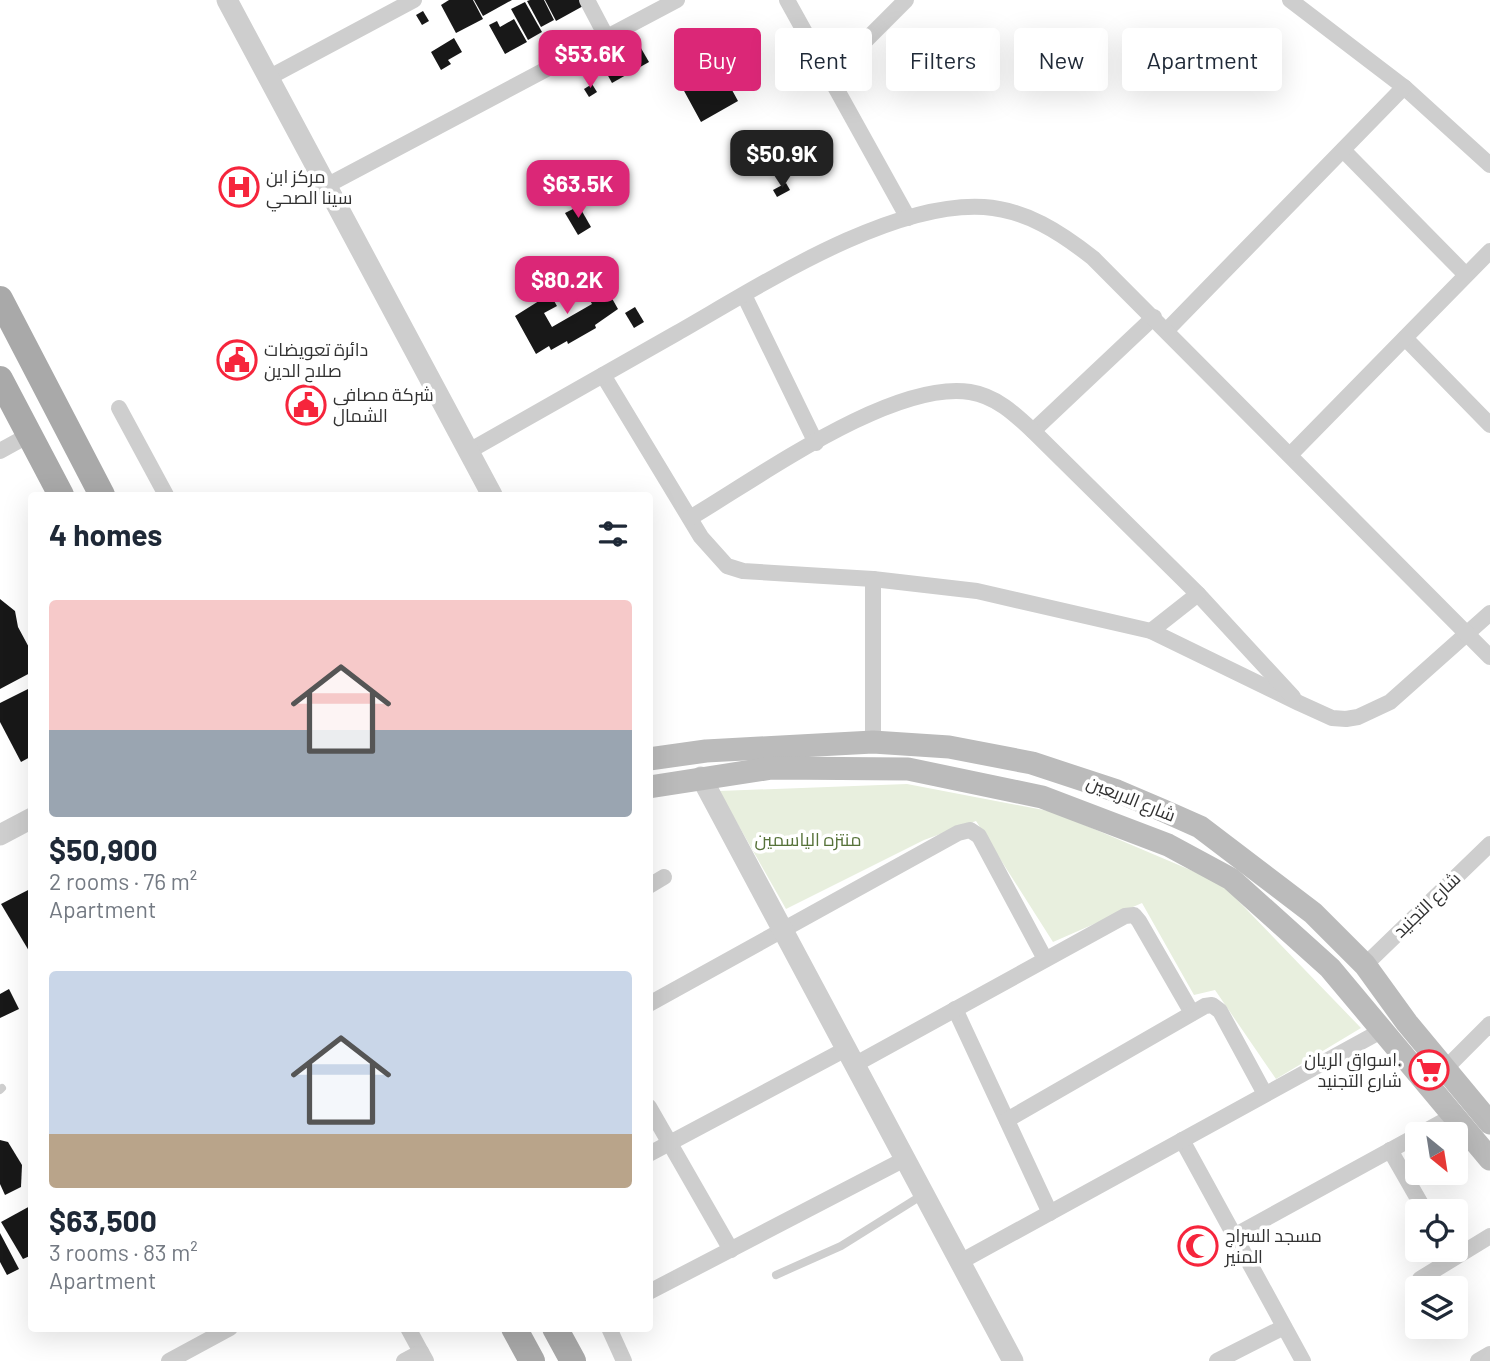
<!DOCTYPE html>
<html lang="en">
<head>
<meta charset="utf-8">
<style>
	:root { --surface:#fff; --page:#f6f6f7; --text:#1f2937; --muted:#747a83; --accent:#db2777 }
	body { margin:0; font-family:Barlow,Cairo,sans-serif; background:var(--page); color:var(--text); height:100vh; display:flex; flex-direction:column; font-size:26px; white-space:nowrap }
	* { box-sizing:border-box; margin:0 }
	p { font-size:23px; color:var(--muted) }
	.icon { flex:none; width:38px; height:38px; fill:none; stroke:currentColor; stroke-width:2; stroke-linecap:round; stroke-linejoin:round }
	.map { position:relative; flex:1; overflow:hidden }
	.side { position:absolute; left:28px; top:492px; width:625px; height:840px; display:flex; flex-direction:column; background:var(--surface); border-radius:7px; box-shadow:0 7px 28px #0002 }
	.side>* { flex:none }
	.guide { position:absolute; left:674px; top:28px; width:665px; height:63px; display:flex; gap:14px }
	.needle { width:46px; rotate:150deg }
	.tools { position:absolute; left:1405px; top:1122px; display:grid; gap:14px }
	.tools a { display:grid; place-items:center; width:63px; height:63px; border-radius:7px; background:var(--surface); box-shadow:0 7px 28px #0002; font-size:35px }
	.price { position:absolute; translate:-50% -60px; padding:0 16px; border-radius:14px; background:var(--accent); color:#fff; font-size:23px; line-height:46px; filter:drop-shadow(0 2px 4px #0008) }
	.price::after { content:''; position:absolute; left:50%; top:42px; width:21px; height:16px; margin-left:-10px; background:inherit; clip-path:polygon(0 0,100% 0,50% 100%) }
	.price.current { background:#222; color:#fff }
	ul { padding:0; list-style:none }
	li { display:grid; align-content:center; gap:14px; height:371px; padding:0 21px }
	li span { display:grid; place-items:center; height:217px; border-radius:7px; color:#555 }
	li>.icon { margin-inline-start:auto }
	span .icon { width:126px; height:126px; fill:#fffc; stroke-width:1 }
	li b { font-size:30px }
	h2 { display:flex; justify-content:space-between; align-items:center; height:84px; padding:0 21px; font-size:30px }
	.tag { padding:0 24px; border-radius:7px; background:var(--surface); box-shadow:0 7px 28px #0002; font-size:24px; line-height:63px }
	.tag.current { background:var(--accent); color:#fff }
	.map>svg:first-child { display:block }
	.green { fill:#e8efde }
	.building { fill:#181818 }
	.lines { fill:none; stroke-linecap:round; stroke-linejoin:round }
	.service { stroke:#cecece; stroke-width:8 }
	.minor { stroke:#cecece; stroke-width:16 }
	.tertiary { stroke:#cecece; stroke-width:21 }
	.secondary { stroke:#bbb; stroke-width:23 }
	.primary { stroke:#a9a9a9; stroke-width:26 }
	.labels { text-anchor:middle; stroke-width:7; stroke-linejoin:round; paint-order:stroke }
	.poi-label { font-size:18px; fill:#313131; stroke:#fff; text-anchor:start }
	.street-label { font-size:18px; fill:#313131; stroke:#fff }
	.park-label { font-size:18px; fill:#567239; stroke:#fff }
</style>
</head>
<body>
<div class="map">
<svg width="1490" height="1361" viewBox="0 0 1490 1361">
	<rect width="100%" height="100%" fill="#fff"/>
	<polygon class="green" points="907,784 1054,812 1221,883 1361,1028 1276,1079 1215,990 1194,995 1142,903 1053,942 976,821 924,840 786,909 719,791"/>
	<g class="building">
		<polygon points="449,0 473,0 483,19 456,33 441,5"/>
		<polygon points="474,0 512,0 483,16"/>
		<polygon points="530,0 544,0 554,20 541,27 527,1"/>
		<polygon points="545,0 582,0 585,5 556,21"/>
		<polygon points="525,2 542,32 528,40 511,9"/>
		<polygon points="423,11 429,21 422,25 416,15"/>
		<polygon points="514,19 527,42 505,54 489,25 497,21 500,27"/>
		<polygon points="727,34 735,47 738,45 754,73 734,84 724,66 720,68 738,101 701,122 677,78 718,55 711,43"/>
		<polygon points="454,38 462,52 448,60 451,64 441,70 431,52"/>
		<polygon points="638,43 649,62 612,83 601,63"/>
		<polygon points="592,84 597,92 589,97 584,89"/>
		<polygon points="786,183 790,190 777,197 773,190"/>
		<polygon points="579,206 591,227 578,235 565,213"/>
		<polygon points="597,272 618,309 595,325 596,328 568,344 567,341 551,350 549,346 536,354 515,316 550,294 557,306 544,313 552,327 592,304 584,290 571,297 564,287"/>
		<polygon points="635,307 644,322 634,328 625,313"/>
		<polygon points="0,599 15,611 18,627 32,653 32,672 0,689"/>
		<polygon points="32,687 32,756 21,762 0,722 0,703"/>
		<polygon points="32,888 32,956 1,904"/>
		<polygon points="9,989 19,1009 0,1018 0,994"/>
		<polygon points="0,1140 8,1142 22,1165 21,1187 5,1195 0,1184"/>
		<polygon points="32,1205 32,1255 23,1259 1,1222"/>
		<polygon points="0,1233 19,1269 7,1275 0,1262"/>
	</g>
	<g class="lines">
		<g class="service">
			<polyline points="0,1090 2,1088"/>
			<polyline points="776,1275 841,1246 924,1194"/>
		</g>
		<g class="minor">
			<polyline points="587,0 607,38"/>
			<polyline points="787,0 908,218"/>
			<polyline points="1290,0 1404,87 1490,165"/>
			<polyline points="830,76 906,0"/>
			<polyline points="268,78 414,0"/>
			<polyline points="1343,150 1466,275"/>
			<polyline points="326,186 677,0"/>
			<polyline points="744,295 816,443"/>
			<polyline points="1167,330 1404,87"/>
			<polyline points="1405,338 1490,425"/>
			<polyline points="603,375 701,537 727,566 743,571 873,579 977,591 1151,631 1299,703 1332,718 1346,719 1358,717 1390,702 1490,613"/>
			<polyline points="119,408 166,495"/>
			<polyline points="1033,431 1154,317"/>
			<polyline points="0,451 29,435"/>
			<path d="M 469,451 C 538,412 608,372 677,333 C 758,287 889,201 984,207 C 1026,210 1060,232 1093,258 L 1490,657"/>
			<polyline points="1290,455 1490,251"/>
			<path d="M 690,518 C 758,478 892,380 970,392 C 996,396 1015,414 1033,431 L 1198,594 L 1293,697"/>
			<polyline points="1151,631 1198,594"/>
			<polyline points="873,742 873,579"/>
			<polyline points="649,886 664,877"/>
			<polyline points="1365,965 1490,844"/>
			<polyline points="649,1004 958,833 970,830 979,836 1045,959"/>
			<polyline points="955,1009 1050,1213"/>
			<polyline points="854,1065 1125,916 1134,915 1139,921 1192,1013"/>
			<polyline points="1445,1069 1490,1024"/>
			<polyline points="649,1107 731,1250"/>
			<polyline points="1007,1120 1205,1006 1212,1005 1220,1011 1265,1094"/>
			<polyline points="1420,1134 1453,1116"/>
			<polyline points="1182,1140 1303,1361"/>
			<polyline points="1390,1150 1425,1211"/>
			<polyline points="649,1154 846,1049"/>
			<polyline points="1234,1236 1418,1135"/>
			<polyline points="960,1262 1381,1031"/>
			<polyline points="649,1292 905,1159"/>
			<polyline points="1418,1293 1416,1288 1420,1279 1490,1236"/>
			<polyline points="408,1328 421,1352"/>
			<polyline points="609,1328 624,1361"/>
			<polyline points="169,1361 230,1328"/>
			<polyline points="404,1361 421,1352 426,1361"/>
			<polyline points="1217,1361 1284,1327"/>
			<polyline points="1478,1361 1490,1354"/>
		</g>
		<g class="tertiary">
			<polyline points="227,0 492,495"/>
			<polyline points="701,777 1013,1361"/>
			<polyline points="0,835 32,818"/>
		</g>
		<g class="secondary">
			<polyline points="649,759 706,751 873,742 949,747 1032,763 1117,791 1164,811 1200,827 1313,913 1365,965 1407,1023 1490,1123"/>
			<polyline points="649,787 772,768 908,769 1042,797 1168,845 1231,879 1330,968 1490,1159"/>
		</g>
		<g class="primary">
			<polyline points="0,299 102,495"/>
			<polyline points="0,379 61,495"/>
			<polyline points="514,1328 532,1361"/>
			<polyline points="555,1328 573,1361"/>
		</g>
	</g>
	<defs>
		<g id="hospital-ring" transform="scale(2.0125)"><circle r="9.5" fill="#fff" stroke="#f6253c" stroke-width="1.5"/><path d="M-5-5h3v3.5h4V-5h3V5h-3V1.5h-4V5h-3Z" fill="#f6253c"/></g>
		<g id="civic-ring" transform="scale(2.0125)"><circle r="9.5" fill="#fff" stroke="#f6253c" stroke-width="1.5"/><path d="M-.6-6.5H3V-4.5H.6V-3L4-1V1h2V6H-6V1h2V-1L-.6-3ZM-1.2 2.5V6h2.4V2.5Z" fill="#f6253c"/></g>
		<g id="supermarket-ring" transform="scale(2.0125)"><circle r="9.5" fill="#fff" stroke="#f6253c" stroke-width="1.5"/><path d="M-6-5.5h2.5l.6 2H6L4.5 2H-2.5L-4.4-4H-6ZM-1.5 3.2a1.3 1.3 0 1 0 .1 0ZM3 3.2a1.3 1.3 0 1 0 .1 0Z" fill="#f6253c"/></g>
		<g id="mosque-ring" transform="scale(2.0125)"><circle r="9.5" fill="#fff" stroke="#f6253c" stroke-width="1.5"/><path d="M3.5-4.9A6 6 0 1 0 3.5 4.9A5 5 0 1 1 3.5-4.9Z" fill="#f6253c"/></g>
	</defs>
	<g fill-rule="evenodd">
		<use href="#hospital-ring" x="239" y="187"/>
		<use href="#civic-ring" x="237" y="360"/>
		<use href="#civic-ring" x="306" y="405"/>
		<use href="#supermarket-ring" x="1429" y="1070"/>
		<use href="#mosque-ring" x="1198" y="1246"/>
	</g>
	<g class="labels">
		<g class="poi-label">
			<text x="266" y="183">مركز ابن<tspan x="266" dy="21">سينا الصحي</tspan></text>
			<text x="264" y="356">دائرة تعويضات<tspan x="264" dy="21">صلاح الدين</tspan></text>
			<text x="333" y="401">شركة مصافي<tspan x="333" dy="21">الشمال</tspan></text>
			<text x="1402" y="1066" text-anchor="end">اسواق الريان.<tspan x="1402" dy="21">شارع التجنيد</tspan></text>
			<text x="1225" y="1242">مسجد السراج<tspan x="1225" dy="21">المنير</tspan></text>
		</g>
		<g class="street-label">
			<text transform="translate(1131 799) rotate(22)" y="6">شارع الاربعين</text>
			<text transform="translate(1427 905) rotate(-44)" y="6">شارع التجنيد</text>
		</g>
		<g class="park-label">
			<text x="808" y="846">منتزه الياسمين</text>
		</g>
	</g>
</svg>
<div class="tools">
<a><svg class="needle" viewBox="-14 -14 28 28"><path d="M0-13l5 13h-10z" fill="#e53935"/><path d="M0 13l5-13h-10z" fill="#747a83"/></svg></a>
<a><svg class="icon" aria-label="locate" viewBox="0 0 24 24"><circle cx="12" cy="12" r="6"/><path d="M12 2v4M12 18v4M2 12h4M18 12h4"/></svg></a>
<a><svg class="icon" aria-label="layers" viewBox="0 0 24 24"><path d="M12 4l9 5-9 5-9-5zM3 14l9 5 9-5"/></svg></a>
</div>
<b class="price" style="left:590px;top:90px">$53.6K</b>
<b class="price current" style="left:782px;top:190px">$50.9K</b>
<b class="price" style="left:578px;top:220px">$63.5K</b>
<b class="price" style="left:567px;top:316px">$80.2K</b>
<div class="guide">
<a class="tag current">Buy</a>
<a class="tag">Rent</a>
<a class="tag">Filters</a>
<a class="tag">New</a>
<a class="tag">Apartment</a>
</div>
<section class="side">
<h2>4 homes<svg class="icon" aria-label="filters" viewBox="0 0 24 24"><path d="M4 7h16M4 17h16"/><circle cx="9" cy="7" r="2"/><circle cx="15" cy="17" r="2"/></svg></h2>
<ul>
<li><span style="background:linear-gradient(#f6c9c9 60%,#9aa5b1 0)"><svg class="icon" aria-label="home" viewBox="0 0 24 24"><path d="M3 11l9-7 9 7M6 9v11h12V9"/></svg></span><div><b>$50,900</b><p>2 rooms · 76 m²</p><p>Apartment</p></div></li>
<li><span style="background:linear-gradient(#c9d6e8 75%,#b9a48a 0)"><svg class="icon" aria-label="home" viewBox="0 0 24 24"><path d="M3 11l9-7 9 7M6 9v11h12V9"/></svg></span><div><b>$63,500</b><p>3 rooms · 83 m²</p><p>Apartment</p></div></li>
</ul>
</section>
</div>
</body>
</html>
